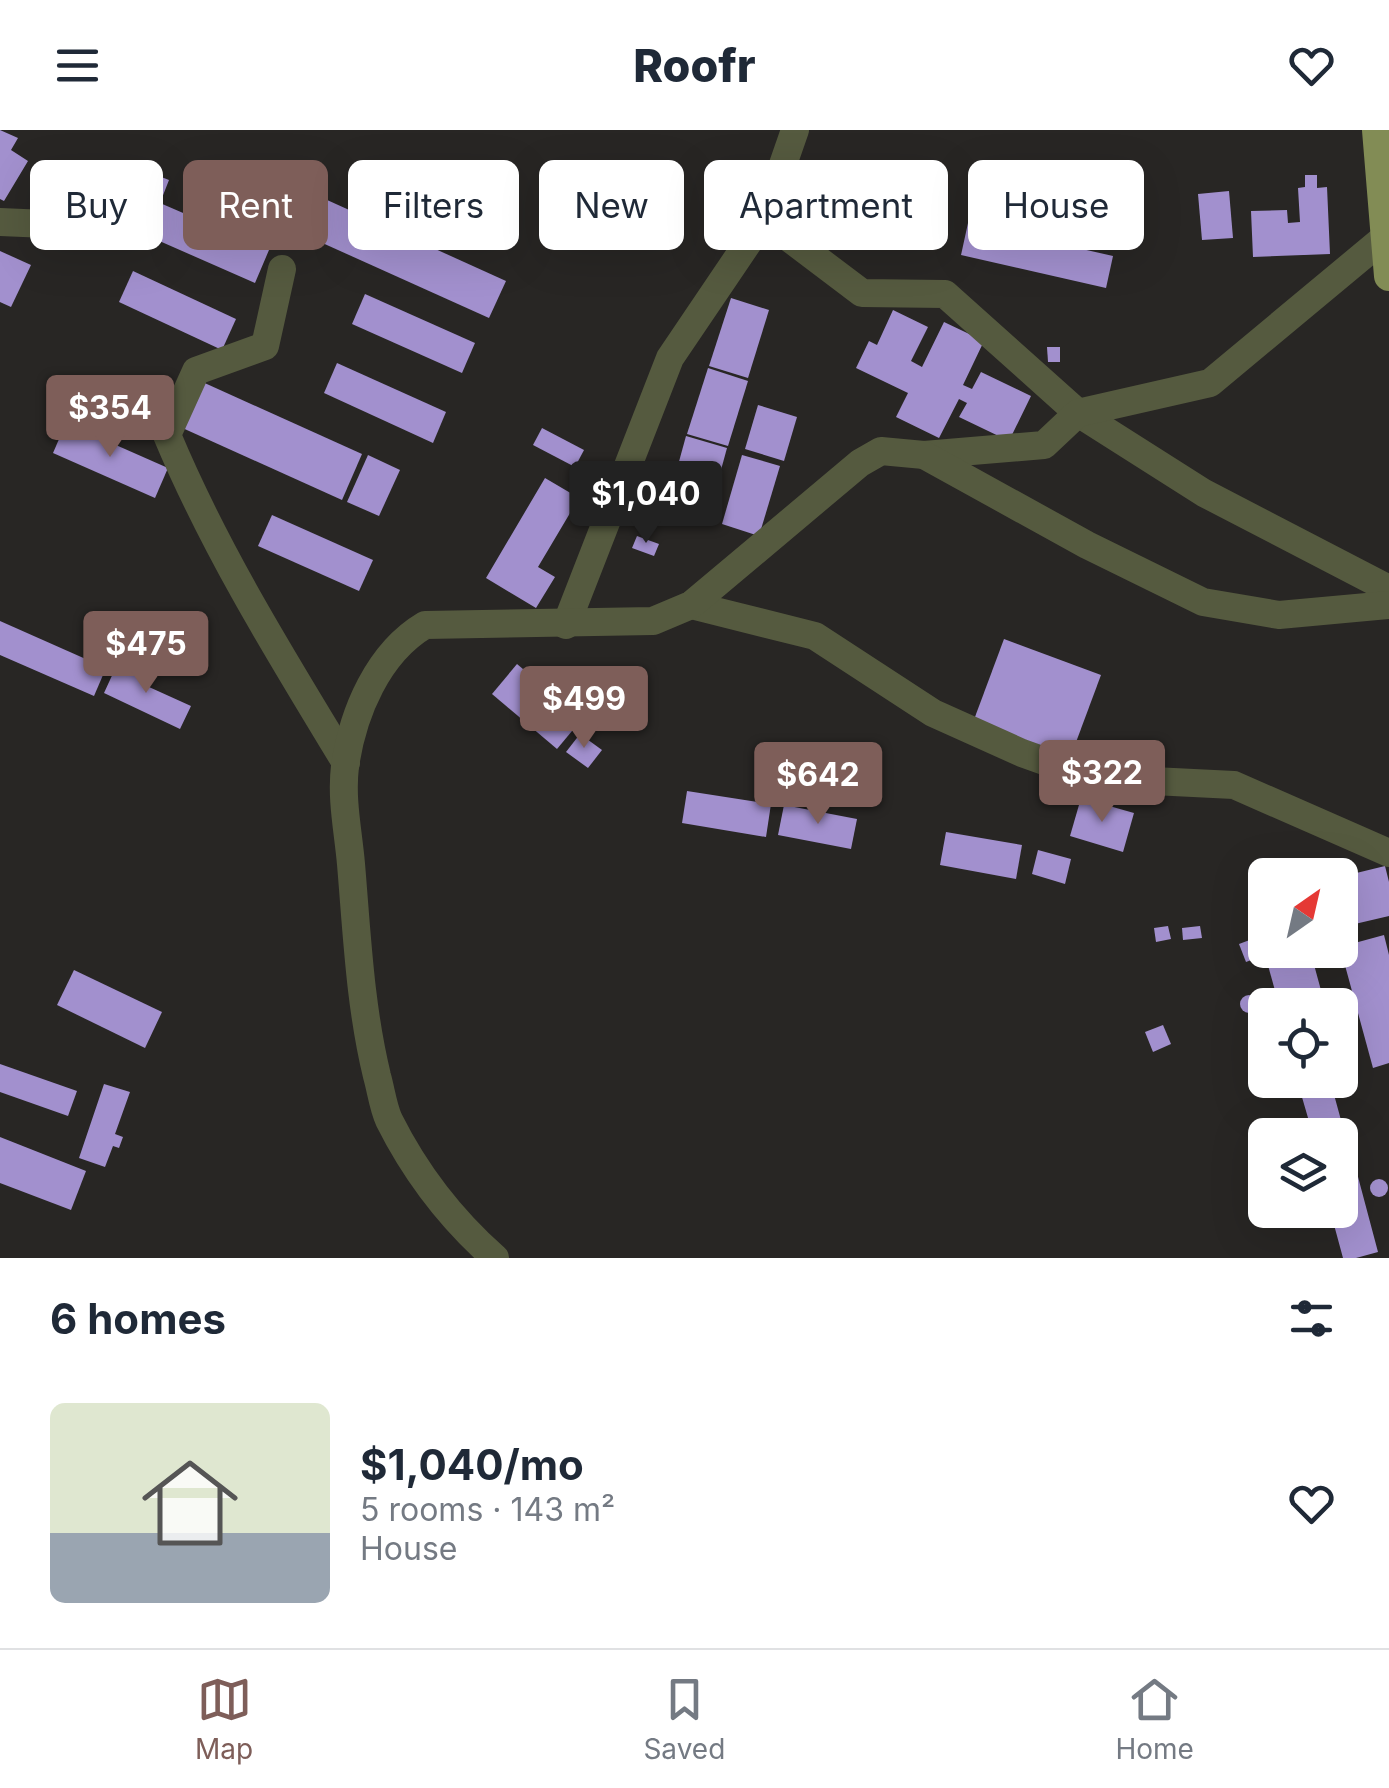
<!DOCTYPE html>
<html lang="en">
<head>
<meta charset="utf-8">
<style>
	:root { --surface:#fff; --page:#f6f6f7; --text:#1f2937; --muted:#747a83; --line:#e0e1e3; --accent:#7e5e59 }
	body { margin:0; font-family:Inter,sans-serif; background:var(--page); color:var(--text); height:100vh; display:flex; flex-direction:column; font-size:38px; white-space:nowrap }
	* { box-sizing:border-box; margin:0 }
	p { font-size:32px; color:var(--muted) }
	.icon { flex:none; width:55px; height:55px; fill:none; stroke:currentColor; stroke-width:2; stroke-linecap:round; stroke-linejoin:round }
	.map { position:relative; height:1128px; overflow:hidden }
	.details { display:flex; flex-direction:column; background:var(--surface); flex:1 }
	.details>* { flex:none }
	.guide { position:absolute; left:30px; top:30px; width:1330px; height:90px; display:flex; gap:20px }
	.needle { width:65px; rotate:34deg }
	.buttons { position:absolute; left:1248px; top:728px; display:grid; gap:20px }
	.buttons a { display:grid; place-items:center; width:110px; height:110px; border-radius:15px; background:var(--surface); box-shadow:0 10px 40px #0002; font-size:50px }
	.price { position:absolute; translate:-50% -85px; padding:0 22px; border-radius:10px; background:var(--accent); color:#fff; font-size:32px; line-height:65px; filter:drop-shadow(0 2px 5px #0008) }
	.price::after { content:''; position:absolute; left:50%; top:60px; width:30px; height:22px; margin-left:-15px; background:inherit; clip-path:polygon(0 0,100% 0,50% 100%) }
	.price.selected { background:#222; color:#fff }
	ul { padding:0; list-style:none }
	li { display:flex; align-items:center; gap:30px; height:250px; padding:0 50px }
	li+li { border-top:2px solid var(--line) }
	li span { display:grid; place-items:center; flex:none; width:280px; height:200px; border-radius:15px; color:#555 }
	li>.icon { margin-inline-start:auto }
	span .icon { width:120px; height:120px; fill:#fffc; stroke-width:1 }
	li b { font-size:42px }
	h2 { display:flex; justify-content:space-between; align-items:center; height:120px; padding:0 50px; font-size:42px }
	.pill { padding:0 35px; border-radius:15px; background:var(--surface); box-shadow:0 10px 40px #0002; font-size:35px; line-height:90px }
	.pill.selected { background:var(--accent); color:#fff }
	header { display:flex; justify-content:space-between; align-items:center; height:130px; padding:0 50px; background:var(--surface); font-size:45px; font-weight:800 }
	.tabs { display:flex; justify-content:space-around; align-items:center; height:140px; border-top:2px solid var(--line); background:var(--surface); font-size:28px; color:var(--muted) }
	.tabs a { display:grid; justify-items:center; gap:5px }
	.tabs .selected { color:var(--accent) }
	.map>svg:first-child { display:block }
	.building { fill:#a290ce }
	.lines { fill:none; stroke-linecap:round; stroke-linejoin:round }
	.minor { stroke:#555a3f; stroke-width:28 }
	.major { stroke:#828c55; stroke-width:30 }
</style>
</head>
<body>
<header><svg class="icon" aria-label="menu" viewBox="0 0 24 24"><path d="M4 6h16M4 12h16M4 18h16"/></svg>Roofr<svg class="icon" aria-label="heart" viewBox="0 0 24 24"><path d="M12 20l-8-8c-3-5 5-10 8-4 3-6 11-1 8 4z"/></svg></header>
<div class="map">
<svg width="1389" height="1128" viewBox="0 0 1389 1128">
	<rect width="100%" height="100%" fill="#282624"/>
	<g class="building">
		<polygon points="0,0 18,8 11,20 28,31 4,71 0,69"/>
		<polygon points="735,39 745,46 714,91 704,84"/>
		<polygon points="146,41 169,50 160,73 269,120 255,153 123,95"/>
		<polygon points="1305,45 1317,45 1317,58 1327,57 1330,124 1253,127 1251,81 1287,80 1288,93 1300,92 1298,58 1305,57"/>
		<polygon points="294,55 506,151 489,188 278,93"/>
		<polygon points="1229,61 1233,108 1202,110 1198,64"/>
		<polygon points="42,66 53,73 44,87 34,80"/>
		<polygon points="968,93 1113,126 1106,158 961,125"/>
		<polygon points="0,121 31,135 11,177 0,172"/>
		<polygon points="133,141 236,189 222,220 119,172"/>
		<polygon points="365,164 475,213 462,243 352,194"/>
		<polygon points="731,168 769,180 748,248 709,236"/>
		<polygon points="893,180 928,197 911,231 922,237 944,192 984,211 963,255 972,259 981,242 1031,266 1009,311 959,287 967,273 959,269 939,308 896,287 908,263 856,238 869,211 877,215"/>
		<polygon points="1047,217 1060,217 1060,232 1048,232"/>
		<polygon points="337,233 446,282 433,313 324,263"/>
		<polygon points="708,238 748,251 728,316 687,304"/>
		<polygon points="198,250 362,324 342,370 178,296"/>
		<polygon points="758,275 797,287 784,331 745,319"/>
		<polygon points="66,293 168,338 155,368 53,323"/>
		<polygon points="542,298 584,320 575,337 533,315"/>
		<polygon points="686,306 727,318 707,391 666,379"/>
		<polygon points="368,325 400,340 379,386 347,372"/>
		<polygon points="742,325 780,336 759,406 722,394"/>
		<polygon points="545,348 579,368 538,437 555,447 536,478 486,448"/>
		<polygon points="272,385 373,430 359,461 258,416"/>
		<polygon points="637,406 659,414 654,426 632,418"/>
		<polygon points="0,491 106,538 94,566 0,525"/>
		<polygon points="1004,509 1101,545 1069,631 972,595"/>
		<polygon points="131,534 154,545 149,557 191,576 180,599 104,563 115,539 126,545"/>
		<polygon points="517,534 582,589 557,619 492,564"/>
		<polygon points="580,604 602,620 588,638 566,622"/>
		<polygon points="862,615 878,619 873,633 858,629"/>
		<polygon points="687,661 771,674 766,707 682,693"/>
		<polygon points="1081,668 1134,683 1123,722 1070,706"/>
		<polygon points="784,675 857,689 851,719 778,705"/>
		<polygon points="946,702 1022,715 1016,749 940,735"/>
		<polygon points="1038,720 1071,729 1065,754 1032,744"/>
		<polygon points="1385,736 1389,752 1389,786 1342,797 1340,747"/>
		<polygon points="1168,796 1171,809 1156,812 1154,798"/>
		<polygon points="1200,796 1202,808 1183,810 1182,798"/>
		<polygon points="1384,805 1389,825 1389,933 1373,938 1340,817"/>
		<polygon points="1255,808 1262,826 1246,832 1239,814"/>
		<polygon points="1310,820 1325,875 1279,875 1264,821"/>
		<polygon points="74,840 162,882 145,918 57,875"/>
		<circle cx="1249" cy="874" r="9"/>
		<polygon points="1163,895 1171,914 1153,922 1145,902"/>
		<polygon points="0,934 77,961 68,986 0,962"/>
		<polygon points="1297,950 1330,950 1347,1012 1340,1014 1340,1005 1313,1005"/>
		<polygon points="104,954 130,962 115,1004 123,1007 119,1018 113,1016 105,1037 79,1028"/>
		<polygon points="0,1007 86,1041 71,1080 0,1053"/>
		<polygon points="1349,1013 1378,1122 1356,1128 1343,1128 1330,1080 1340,1080 1340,1016"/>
		<circle cx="1379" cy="1058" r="9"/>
	</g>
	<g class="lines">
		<g class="minor">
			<polyline points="764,89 862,163 945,164 1078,283 1204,363 1389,459"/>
			<polyline points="0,92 93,96"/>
			<path d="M 282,139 L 265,216 L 196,241 L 167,305 C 215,420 281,526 346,633"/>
			<polyline points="924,325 1044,315 1078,283 1210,253 1389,104"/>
			<polyline points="691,475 815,506 933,583 1022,623 1092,648 1234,655 1389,723"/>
			<polyline points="566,495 670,228 764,89 795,0"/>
			<path d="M 495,1128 C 452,1090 415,1042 389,990 C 383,977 381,960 377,946 C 360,876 357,805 351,734 C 348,700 341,670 345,636 C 353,582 378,523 425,495 L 653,491 L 691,475 L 860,333 L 881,321 L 924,325 L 1087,415 L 1203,472 L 1279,485 L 1389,475"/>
		</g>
		<polyline class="major" points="1377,0 1389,146"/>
	</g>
</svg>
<div class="buttons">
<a><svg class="needle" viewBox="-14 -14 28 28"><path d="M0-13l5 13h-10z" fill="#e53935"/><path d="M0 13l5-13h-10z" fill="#747a83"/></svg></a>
<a><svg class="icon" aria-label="locate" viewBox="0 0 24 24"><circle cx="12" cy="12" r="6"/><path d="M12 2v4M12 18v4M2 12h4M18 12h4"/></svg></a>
<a><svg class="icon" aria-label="layers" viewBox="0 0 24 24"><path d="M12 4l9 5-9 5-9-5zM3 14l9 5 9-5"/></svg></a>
</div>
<b class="price" style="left:110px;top:330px">$354</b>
<b class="price selected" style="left:646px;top:416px">$1,040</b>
<b class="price" style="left:146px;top:566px">$475</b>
<b class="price" style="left:584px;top:621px">$499</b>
<b class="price" style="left:1102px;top:695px">$322</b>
<b class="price" style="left:818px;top:697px">$642</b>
<div class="guide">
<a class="pill">Buy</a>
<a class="pill selected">Rent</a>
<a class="pill">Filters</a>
<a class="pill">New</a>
<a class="pill">Apartment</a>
<a class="pill">House</a>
</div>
</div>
<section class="details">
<h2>6 homes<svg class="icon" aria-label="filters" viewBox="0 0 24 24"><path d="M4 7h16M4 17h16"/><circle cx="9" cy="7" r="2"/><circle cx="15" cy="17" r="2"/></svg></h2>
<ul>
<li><span style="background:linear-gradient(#dfe7d0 65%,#9aa5b1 0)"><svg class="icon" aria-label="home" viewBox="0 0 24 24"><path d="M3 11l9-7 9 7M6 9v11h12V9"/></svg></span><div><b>$1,040/mo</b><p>5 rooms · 143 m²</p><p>House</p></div><svg class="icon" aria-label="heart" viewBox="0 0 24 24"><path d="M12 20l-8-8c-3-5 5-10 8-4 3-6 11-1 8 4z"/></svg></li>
</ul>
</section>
<nav class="tabs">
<a class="selected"><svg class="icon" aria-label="map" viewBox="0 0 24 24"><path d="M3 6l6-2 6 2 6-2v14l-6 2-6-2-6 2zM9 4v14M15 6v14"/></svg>Map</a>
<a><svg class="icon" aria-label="saved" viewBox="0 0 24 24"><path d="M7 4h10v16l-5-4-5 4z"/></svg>Saved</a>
<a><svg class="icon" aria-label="home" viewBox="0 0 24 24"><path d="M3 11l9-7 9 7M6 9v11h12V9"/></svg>Home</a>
</nav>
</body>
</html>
